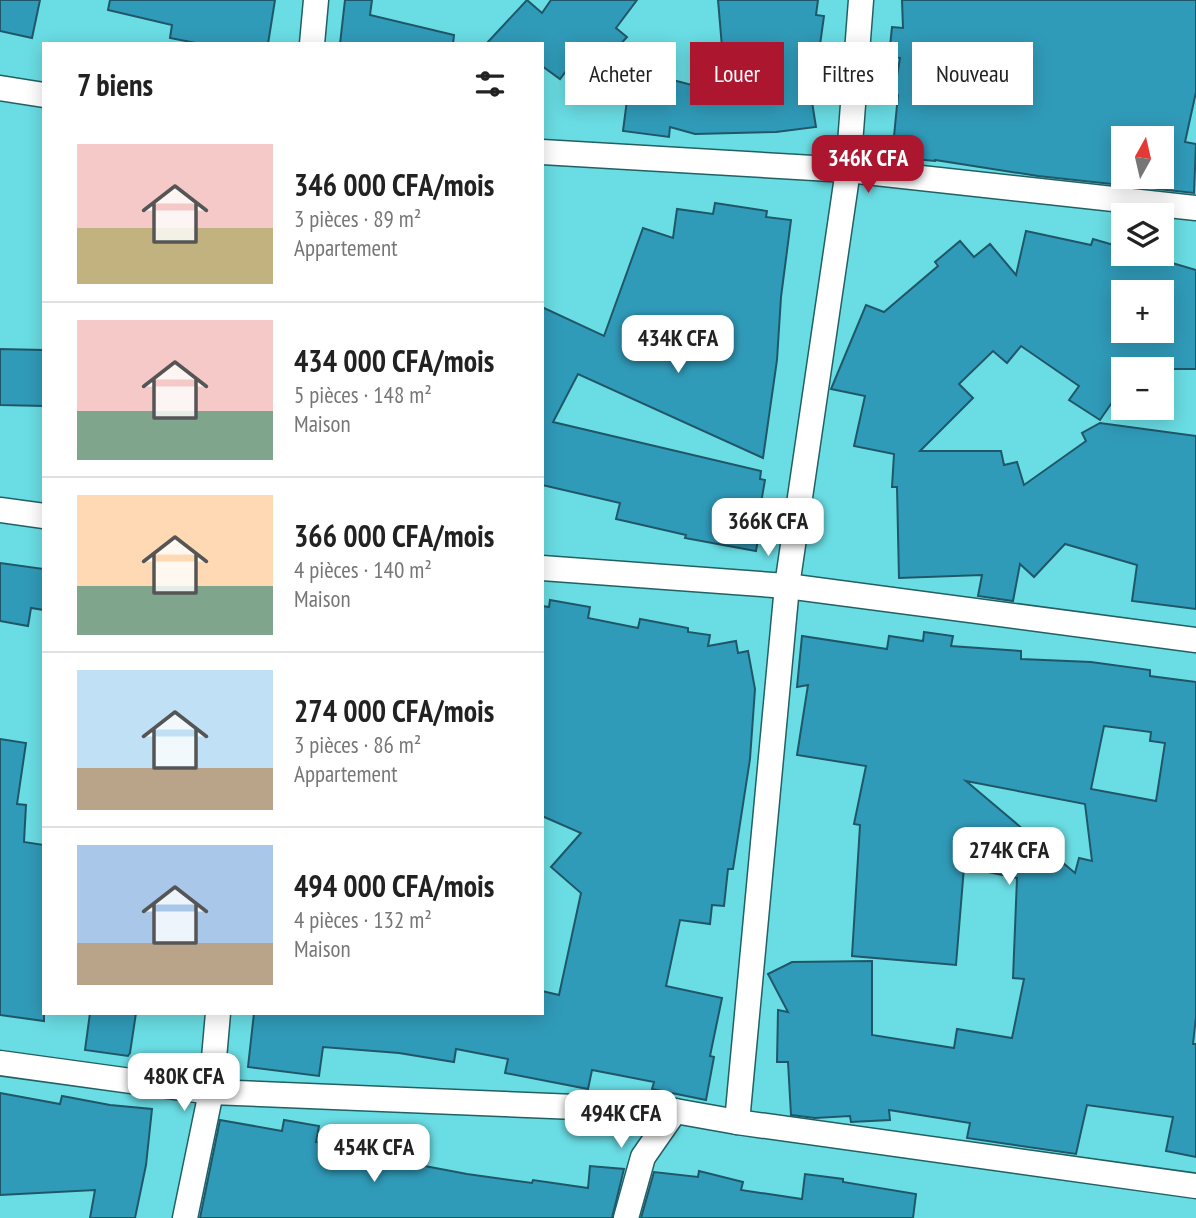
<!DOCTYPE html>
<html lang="fr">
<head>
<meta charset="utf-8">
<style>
	:root { --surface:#fff; --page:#f6f6f6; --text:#222; --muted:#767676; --line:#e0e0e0; --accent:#ac172f }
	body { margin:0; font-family:"PT Sans Narrow",sans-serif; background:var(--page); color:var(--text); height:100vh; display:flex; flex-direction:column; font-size:26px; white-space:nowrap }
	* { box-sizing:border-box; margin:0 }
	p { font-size:23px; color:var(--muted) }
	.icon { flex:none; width:38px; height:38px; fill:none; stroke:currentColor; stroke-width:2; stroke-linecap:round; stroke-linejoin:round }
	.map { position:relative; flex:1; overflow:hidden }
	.details { position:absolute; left:42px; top:42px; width:502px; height:973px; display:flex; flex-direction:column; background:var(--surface); border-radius:0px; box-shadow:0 4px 18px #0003 }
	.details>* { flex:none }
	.top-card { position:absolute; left:565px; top:42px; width:525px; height:63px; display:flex; gap:14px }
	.needle { width:46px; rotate:8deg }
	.tools { position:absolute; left:1111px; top:126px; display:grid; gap:14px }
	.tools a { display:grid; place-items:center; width:63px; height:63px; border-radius:0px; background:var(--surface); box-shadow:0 4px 18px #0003; font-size:35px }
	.price { position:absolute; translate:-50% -60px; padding:0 16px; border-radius:14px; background:#fff; color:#222; font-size:23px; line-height:46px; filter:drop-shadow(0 2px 4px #0008) }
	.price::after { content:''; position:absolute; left:50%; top:42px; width:21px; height:16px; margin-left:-10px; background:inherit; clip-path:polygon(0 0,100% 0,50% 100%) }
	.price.on { background:var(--accent); color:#fff }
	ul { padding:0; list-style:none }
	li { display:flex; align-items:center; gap:21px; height:175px; padding:0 35px }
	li+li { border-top:2px solid var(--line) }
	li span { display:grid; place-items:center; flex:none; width:196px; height:140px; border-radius:0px; color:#555 }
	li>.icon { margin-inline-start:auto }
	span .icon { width:84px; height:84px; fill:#fffc; stroke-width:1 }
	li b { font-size:30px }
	h2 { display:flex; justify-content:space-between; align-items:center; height:84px; padding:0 35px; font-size:30px }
	.chip { padding:0 24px; border-radius:0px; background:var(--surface); box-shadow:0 4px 18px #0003; font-size:24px; line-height:63px }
	.chip.on { background:var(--accent); color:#fff }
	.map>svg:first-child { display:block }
	.building { fill:#309bb9; stroke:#205768; stroke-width:2; fill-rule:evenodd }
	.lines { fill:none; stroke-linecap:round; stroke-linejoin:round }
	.minor-casing { stroke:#226064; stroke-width:27 }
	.minor { stroke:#fff; stroke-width:24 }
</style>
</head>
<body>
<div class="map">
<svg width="1196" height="1218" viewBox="0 0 1196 1218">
	<rect width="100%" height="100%" fill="#6adde4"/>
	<g class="building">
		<polygon points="0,0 40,0 32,38 0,31"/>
		<polygon points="110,0 275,0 268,44 201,44 170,38 172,25 108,10"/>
		<polygon points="345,0 372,0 370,15 454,35 453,44 340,44"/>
		<polygon points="527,0 542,13 551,0 637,0 616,28 627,37 605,61 586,44 560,79 542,66 542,44 486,44"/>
		<polygon points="718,0 818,0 816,15 824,16 812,102 816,127 776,132 695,134 670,127 669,137 623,131 631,69 726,94"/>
		<path d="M 902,0 L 1196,0 L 1196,92 L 1185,142 L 1196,144 L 1194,193 L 1038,176 L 935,160 L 935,161 L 892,157 L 898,95 L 894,94 L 900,58 L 889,56 L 892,27 L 903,28 ZM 1124,138 L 1162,138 L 1162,177 L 1124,177 Z"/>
		<polygon points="715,203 767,211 766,217 791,220 781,297 777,360 763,458 578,374 553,422 761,471 760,479 765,480 761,503 764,504 756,551 685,538 686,535 616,519 620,503 542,485 542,307 604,336 643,228 673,238 677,209 713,214"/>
		<path d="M 1026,231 L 1091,245 L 1093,239 L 1124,248 L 1124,254 L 1142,254 L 1196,270 L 1196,369 L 1124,369 L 1124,385 L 1100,420 L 1069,400 L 1079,386 L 1021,346 L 1007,363 L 993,351 L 959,384 L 973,398 L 920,451 L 1001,451 L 1004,465 L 1017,462 L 1024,485 L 1086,441 L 1082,433 L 1100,423 L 1196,436 L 1196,609 L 1132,601 L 1137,565 L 1065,544 L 1034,577 L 1020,564 L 1013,601 L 978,596 L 982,575 L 899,578 L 897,487 L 892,487 L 894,454 L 854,446 L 865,396 L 831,389 L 866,305 L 884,312 L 938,266 L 935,262 L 960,241 L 974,257 L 990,244 L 1016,275 ZM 1124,292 L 1162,292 L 1162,331 L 1124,331 Z"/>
		<polygon points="0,349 44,350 44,406 0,405"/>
		<polygon points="0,563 44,569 44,610 31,608 28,626 0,621"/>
		<polygon points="550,600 590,607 588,618 638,628 640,619 688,628 688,632 710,635 708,646 736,641 738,653 748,651 755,689 750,759 733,869 728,869 724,906 712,905 710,924 680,920 666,986 722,998 710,1056 714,1057 706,1100 652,1089 654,1082 592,1070 588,1089 505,1073 508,1059 456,1049 454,1062 399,1053 323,1047 319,1076 248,1067 254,1013 542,1013 542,991 559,995 581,893 551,867 581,833 542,816 542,606 549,607"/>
		<path d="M 924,632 L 953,636 L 951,646 L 1021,651 L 1021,659 L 1091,662 L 1150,670 L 1150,676 L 1196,682 L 1196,1017 L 1193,1044 L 1196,1044 L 1196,1157 L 1166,1151 L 1173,1117 L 1087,1105 L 1076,1154 L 967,1138 L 970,1123 L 889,1110 L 890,1120 L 851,1122 L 850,1116 L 815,1118 L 791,1115 L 788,1062 L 777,1062 L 778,1010 L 788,1012 L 768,974 L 792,962 L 872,961 L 872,1035 L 954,1048 L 957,1029 L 1012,1038 L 1024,979 L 1013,978 L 1017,878 L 964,867 L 956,965 L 852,956 L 860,825 L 854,824 L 866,766 L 797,755 L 808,685 L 797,687 L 802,636 L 887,649 L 889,636 L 923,641 ZM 1104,726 L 1151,732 L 1150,741 L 1165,743 L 1156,801 L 1091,789 ZM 966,781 L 1085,804 L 1092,861 L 1079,858 L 1075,873 Z"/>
		<polygon points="0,739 26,743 17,804 26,805 24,842 44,845 44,1021 0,1015"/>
		<polygon points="90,1013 136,1013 130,1053 128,1056 85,1050"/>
		<polygon points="0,1093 60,1104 62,1096 110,1105 152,1109 146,1165 135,1218 90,1218 95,1190 0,1195"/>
		<polygon points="220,1120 282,1131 284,1120 319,1126 316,1142 340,1146 340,1150 467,1174 532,1183 533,1180 588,1188 590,1166 624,1169 612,1218 200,1218"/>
		<polygon points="699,1171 743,1182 741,1190 802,1199 805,1174 843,1179 843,1182 916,1194 913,1218 641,1218 654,1172 698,1177"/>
	</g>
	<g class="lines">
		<g class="minor-casing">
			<g id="minor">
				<polyline points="312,44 316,0"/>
				<polyline points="0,88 44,95"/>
				<polyline points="542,152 848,170 1196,208"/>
				<polyline points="0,510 44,516"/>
				<polyline points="542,568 787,586 1196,640"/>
				<polyline points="0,1063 211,1092 675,1111 737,1122 1196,1186"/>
				<polyline points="737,1122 787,586 848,170 861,0"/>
				<polyline points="185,1218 211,1092 218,1013"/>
				<polyline points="626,1218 643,1157 675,1111"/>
			</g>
		</g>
		<use href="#minor" class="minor"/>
	</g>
</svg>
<div class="tools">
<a><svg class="needle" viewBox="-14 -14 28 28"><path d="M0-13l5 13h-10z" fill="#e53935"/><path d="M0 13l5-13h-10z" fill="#767676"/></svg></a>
<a><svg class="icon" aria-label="layers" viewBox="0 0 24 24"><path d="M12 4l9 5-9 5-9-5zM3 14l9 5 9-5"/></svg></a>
<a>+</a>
<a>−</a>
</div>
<b class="price on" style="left:868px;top:195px">346K CFA</b>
<b class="price" style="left:678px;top:375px">434K CFA</b>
<b class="price" style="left:768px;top:558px">366K CFA</b>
<b class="price" style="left:1009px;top:887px">274K CFA</b>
<b class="price" style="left:184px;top:1113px">480K CFA</b>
<b class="price" style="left:621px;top:1150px">494K CFA</b>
<b class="price" style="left:374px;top:1184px">454K CFA</b>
<div class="top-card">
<a class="chip">Acheter</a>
<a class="chip on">Louer</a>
<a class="chip">Filtres</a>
<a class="chip">Nouveau</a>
</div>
<section class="details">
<h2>7 biens<svg class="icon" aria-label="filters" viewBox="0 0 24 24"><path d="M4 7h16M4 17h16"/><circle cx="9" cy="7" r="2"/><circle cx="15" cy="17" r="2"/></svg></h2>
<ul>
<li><span style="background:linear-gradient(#f6c9c9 60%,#c2b280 0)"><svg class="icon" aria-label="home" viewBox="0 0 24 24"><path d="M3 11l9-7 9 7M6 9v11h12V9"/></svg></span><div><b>346 000 CFA/mois</b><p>3 pièces · 89 m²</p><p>Appartement</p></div></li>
<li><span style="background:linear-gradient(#f6c9c9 65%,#7fa58c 0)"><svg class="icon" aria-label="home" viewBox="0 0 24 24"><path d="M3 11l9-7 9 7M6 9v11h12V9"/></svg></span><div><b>434 000 CFA/mois</b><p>5 pièces · 148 m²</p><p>Maison</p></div></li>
<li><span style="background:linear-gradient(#ffd9b3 65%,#7fa58c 0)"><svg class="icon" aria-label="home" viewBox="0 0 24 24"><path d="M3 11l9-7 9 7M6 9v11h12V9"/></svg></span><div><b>366 000 CFA/mois</b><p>4 pièces · 140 m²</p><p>Maison</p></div></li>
<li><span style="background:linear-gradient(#bfe0f5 70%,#b9a48a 0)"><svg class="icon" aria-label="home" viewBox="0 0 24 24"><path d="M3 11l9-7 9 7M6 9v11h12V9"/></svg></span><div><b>274 000 CFA/mois</b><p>3 pièces · 86 m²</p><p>Appartement</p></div></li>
<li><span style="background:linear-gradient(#a9c7e8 70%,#b9a48a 0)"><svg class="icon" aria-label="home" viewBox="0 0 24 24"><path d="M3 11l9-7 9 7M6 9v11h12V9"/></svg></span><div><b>494 000 CFA/mois</b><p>4 pièces · 132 m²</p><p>Maison</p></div></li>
</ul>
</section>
</div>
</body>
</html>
